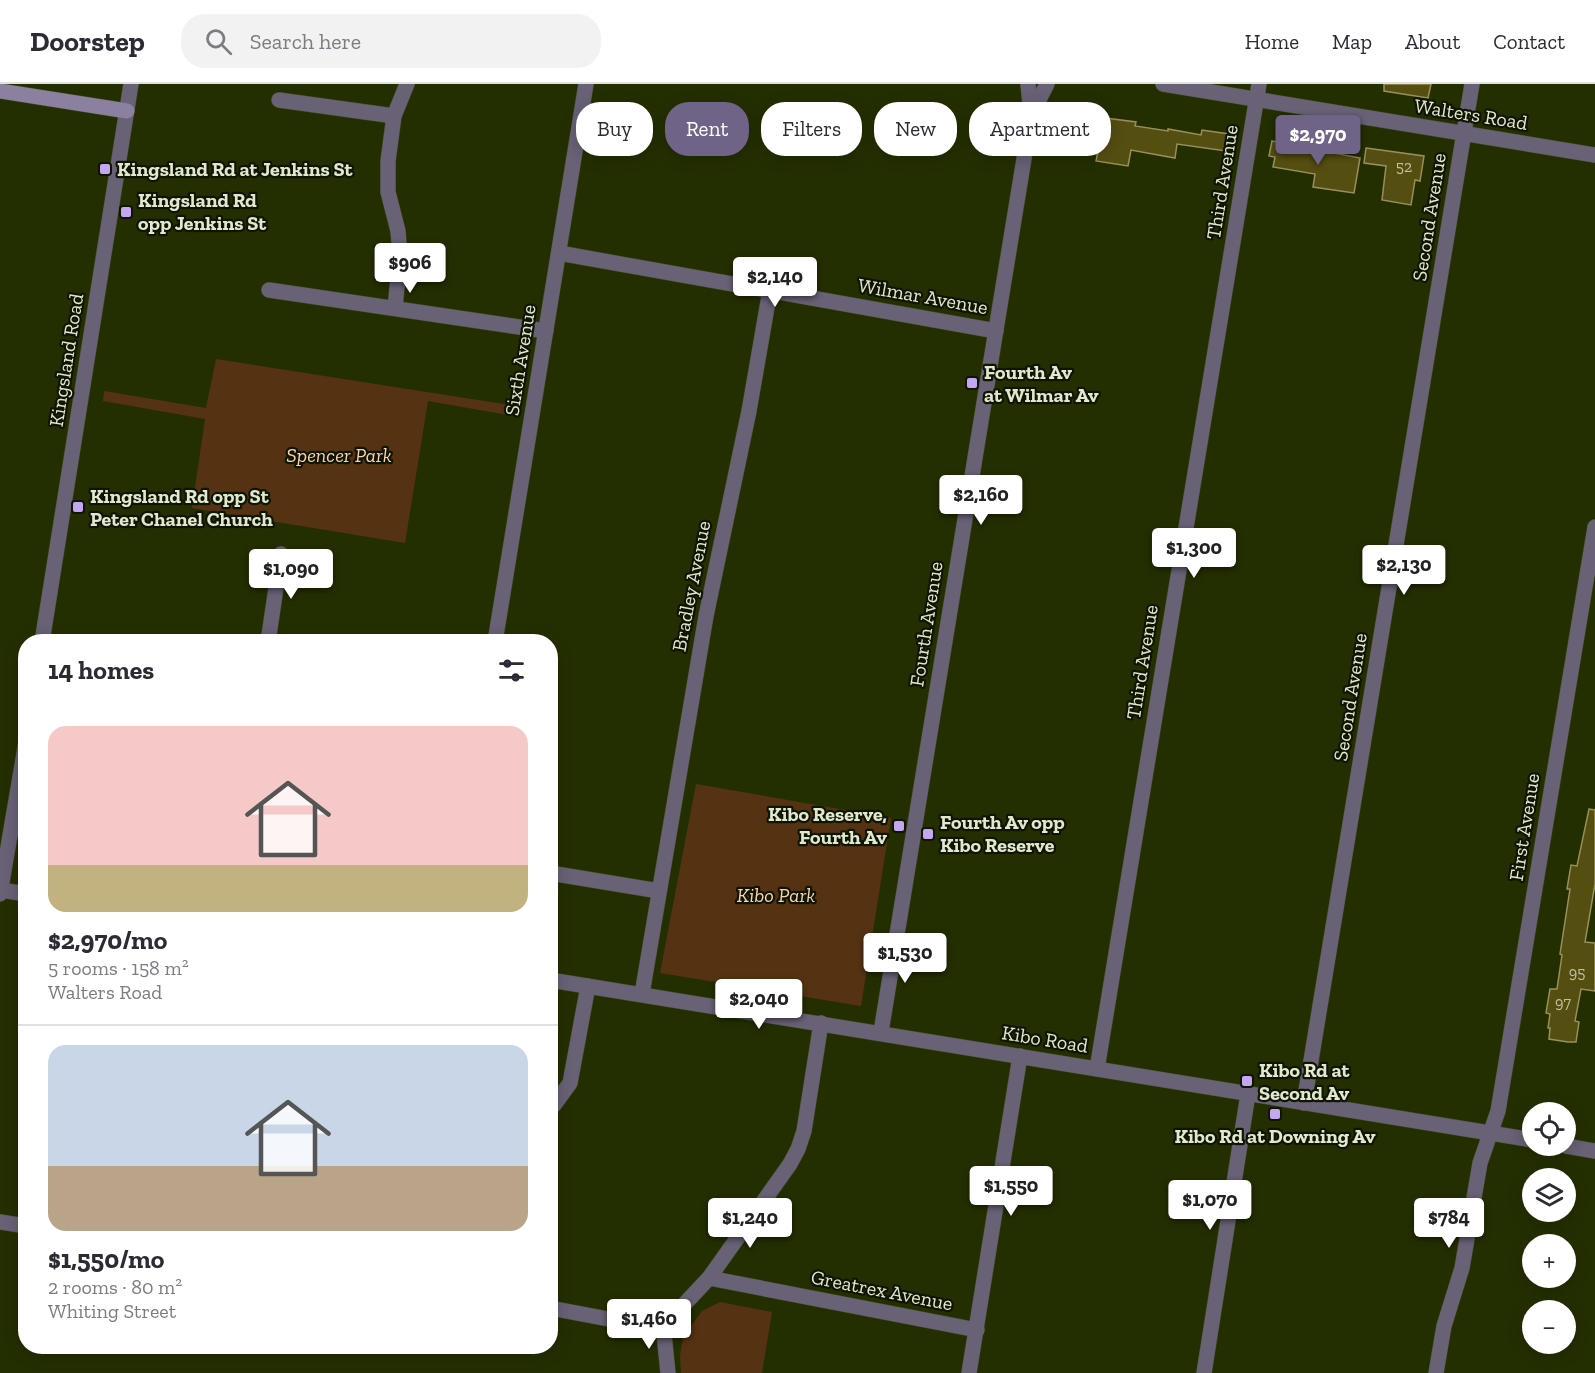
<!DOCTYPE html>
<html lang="en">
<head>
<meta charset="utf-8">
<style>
	:root { --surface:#fff; --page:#f2f2f3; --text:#2b2b33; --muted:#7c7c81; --line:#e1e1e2; --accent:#706388 }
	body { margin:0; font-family:"Zilla Slab",serif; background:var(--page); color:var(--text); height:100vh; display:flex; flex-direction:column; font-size:22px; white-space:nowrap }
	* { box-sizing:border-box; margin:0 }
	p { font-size:20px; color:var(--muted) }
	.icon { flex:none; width:33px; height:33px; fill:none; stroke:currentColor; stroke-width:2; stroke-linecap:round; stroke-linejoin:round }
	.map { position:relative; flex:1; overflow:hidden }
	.side { position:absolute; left:18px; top:550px; width:540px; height:720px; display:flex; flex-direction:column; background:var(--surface); border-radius:24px; box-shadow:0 3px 15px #0003 }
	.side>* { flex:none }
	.guide { position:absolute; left:576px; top:18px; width:570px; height:54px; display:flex; gap:12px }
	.buttons { position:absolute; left:1522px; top:1018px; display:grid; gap:12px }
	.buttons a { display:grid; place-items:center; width:54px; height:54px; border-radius:50%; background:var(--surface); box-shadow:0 3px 15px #0003; font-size:30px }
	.price { position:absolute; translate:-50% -51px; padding:0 14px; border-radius:6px; background:#fff; color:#222; font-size:20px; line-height:39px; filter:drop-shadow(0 2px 3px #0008) }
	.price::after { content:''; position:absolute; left:50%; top:36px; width:18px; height:14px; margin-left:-9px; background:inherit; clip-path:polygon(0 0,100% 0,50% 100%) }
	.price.current { background:var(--accent); color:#fff }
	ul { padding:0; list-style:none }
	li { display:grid; align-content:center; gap:12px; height:318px; padding:0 30px }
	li+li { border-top:2px solid var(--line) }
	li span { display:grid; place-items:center; height:186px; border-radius:18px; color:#555 }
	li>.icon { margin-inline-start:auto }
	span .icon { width:108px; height:108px; fill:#fffc; stroke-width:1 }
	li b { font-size:26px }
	h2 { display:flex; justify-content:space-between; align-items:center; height:72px; padding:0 30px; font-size:26px }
	.tag { padding:0 21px; border-radius:24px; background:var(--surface); box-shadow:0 3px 15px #0003; font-size:21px; line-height:54px }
	.tag.current { background:var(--accent); color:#fff }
	header { display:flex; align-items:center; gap:36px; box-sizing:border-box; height:84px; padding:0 30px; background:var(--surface); border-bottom:2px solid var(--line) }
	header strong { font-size:28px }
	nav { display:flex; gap:33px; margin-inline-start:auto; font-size:21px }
	.search { width:420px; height:54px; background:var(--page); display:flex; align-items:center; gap:15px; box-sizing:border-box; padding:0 21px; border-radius:24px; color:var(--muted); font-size:22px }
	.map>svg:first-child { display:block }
	.green { fill:#553312 }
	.building { fill:#554e11; stroke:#97905b; stroke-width:1.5 }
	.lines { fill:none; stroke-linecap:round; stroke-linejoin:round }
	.street-casing { stroke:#424d21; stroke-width:16 }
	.secondary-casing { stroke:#424d21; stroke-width:16 }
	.street { stroke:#696176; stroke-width:15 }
	.secondary { stroke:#8c80a0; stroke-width:15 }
	.poi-dot { fill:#c4a7f1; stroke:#101503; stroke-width:2 }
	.labels { text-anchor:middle; stroke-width:4.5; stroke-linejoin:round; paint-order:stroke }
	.number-label { font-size:16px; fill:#bdc2a0 }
	.street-label { font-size:20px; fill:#e0e9cf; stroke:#101503 }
	.poi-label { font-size:20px; font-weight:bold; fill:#e0e9cf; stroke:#101503; text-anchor:start }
	.park-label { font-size:20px; font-style:italic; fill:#fcd3b1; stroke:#101503 }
</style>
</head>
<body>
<header>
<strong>Doorstep</strong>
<div class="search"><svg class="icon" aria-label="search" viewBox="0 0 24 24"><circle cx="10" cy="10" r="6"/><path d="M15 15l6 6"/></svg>Search here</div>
<nav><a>Home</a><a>Map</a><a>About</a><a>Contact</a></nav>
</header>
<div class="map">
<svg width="1595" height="1289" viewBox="0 0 1595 1289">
	<rect width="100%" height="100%" fill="#242f00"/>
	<g class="green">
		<polygon points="216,275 510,321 508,331 428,317 405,459 192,424 205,335 103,317 104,307 206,324"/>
		<polygon points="696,700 891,734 861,922 660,889"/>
		<polygon points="720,1218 772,1228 762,1289 681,1289 680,1272 683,1253 702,1227"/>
	</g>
	<g class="building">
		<polygon points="1384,0 1431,0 1428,14 1384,7"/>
		<polygon points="1082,31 1136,38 1135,42 1168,47 1168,45 1201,51 1202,46 1229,50 1226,67 1177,60 1175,74 1131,66 1128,82 1096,77 1099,63 1058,57 1061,37 1080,40"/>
		<polygon points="1272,57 1360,74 1354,109 1313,103 1315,90 1273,83 1275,73 1269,72"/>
		<polygon points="1366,64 1424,72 1420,97 1415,96 1411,121 1382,116 1386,82 1364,79"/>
		<polygon points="1589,725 1595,726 1595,800 1585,858 1595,859 1595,907 1581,905 1575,937 1579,938 1576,958 1568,958 1549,955 1550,944 1548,944 1550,930 1546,929 1550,905 1557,905 1562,871 1560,870 1570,805 1567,805 1571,781 1577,782"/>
	</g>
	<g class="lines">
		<g class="street-casing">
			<g id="street">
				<polyline points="1163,0 1595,71"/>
				<polyline points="279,16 394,32"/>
				<polyline points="1031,32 1047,0"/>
				<polyline points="559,169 996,247"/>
				<polyline points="269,206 546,247"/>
				<polyline points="395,224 400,173 398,147 388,108 388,77 394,32 407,0"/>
				<polyline points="42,558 131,0"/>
				<polyline points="268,558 281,470"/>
				<polyline points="495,558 586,0"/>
				<polyline points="550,789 659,807"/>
				<polyline points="1,806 26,810"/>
				<polyline points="0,810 26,658"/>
				<polyline points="550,896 1533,1056"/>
				<polyline points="642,910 706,532 749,327 770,206"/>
				<polyline points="881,948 1031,32 1028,0"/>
				<polyline points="1097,985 1259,0"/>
				<polyline points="1304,1019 1472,0"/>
				<polyline points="554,1021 570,999 588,902"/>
				<polyline points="1566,1062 1595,1067"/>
				<polyline points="0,1138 26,1142"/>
				<polyline points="709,1194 977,1246"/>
				<polyline points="550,1224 635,1240 663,1240 677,1228 709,1194 790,1080 798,1065 804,1047 821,939"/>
				<polyline points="663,1240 668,1289"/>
				<polyline points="969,1289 1020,972"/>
				<polyline points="1204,1289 1248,1010"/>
				<polyline points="1436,1289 1444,1242 1462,1184 1480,1079 1498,1027 1595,443"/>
			</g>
		</g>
		<g class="secondary-casing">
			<polyline id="secondary" points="0,7 127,27"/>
		</g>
		<use href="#street" class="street"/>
		<use href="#secondary" class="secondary"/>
	</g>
	<g class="poi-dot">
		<rect x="99" y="79" width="12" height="12" rx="3"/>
		<rect x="120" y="122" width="12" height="12" rx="3"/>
		<rect x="966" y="293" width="12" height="12" rx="3"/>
		<rect x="72" y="417" width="12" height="12" rx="3"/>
		<rect x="893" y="736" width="12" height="12" rx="3"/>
		<rect x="922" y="744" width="12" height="12" rx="3"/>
		<rect x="1241" y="991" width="12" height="12" rx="3"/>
		<rect x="1269" y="1024" width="12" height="12" rx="3"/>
	</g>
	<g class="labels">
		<g class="number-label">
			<text x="1404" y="88">52</text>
			<text x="1577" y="894">95</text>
			<text x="1563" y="924">97</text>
		</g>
		<g class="street-label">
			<text transform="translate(1471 30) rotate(9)" y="7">Walters Road</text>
			<text transform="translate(1222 98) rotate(-81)" y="7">Third Avenue</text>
			<text transform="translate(1429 133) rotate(-81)" y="7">Second Avenue</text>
			<text transform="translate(923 212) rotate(10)" y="7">Wilmar Avenue</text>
			<text transform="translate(66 276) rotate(-81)" y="7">Kingsland Road</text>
			<text transform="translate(520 276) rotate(-81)" y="7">Sixth Avenue</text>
			<text transform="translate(691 502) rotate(-79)" y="7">Bradley Avenue</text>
			<text transform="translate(926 540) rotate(-81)" y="7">Fourth Avenue</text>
			<text transform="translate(1142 578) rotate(-81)" y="7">Third Avenue</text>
			<text transform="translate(1350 613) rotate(-81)" y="7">Second Avenue</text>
			<text transform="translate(1524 743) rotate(-81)" y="7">First Avenue</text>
			<text transform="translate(1045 955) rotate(9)" y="7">Kibo Road</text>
			<text transform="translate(882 1206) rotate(11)" y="7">Greatrex Avenue</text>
		</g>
		<g class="poi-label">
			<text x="117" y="92">Kingsland Rd at Jenkins St</text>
			<text x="138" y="123">Kingsland Rd<tspan x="138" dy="23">opp Jenkins St</tspan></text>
			<text x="984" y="295">Fourth Av<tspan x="984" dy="23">at Wilmar Av</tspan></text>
			<text x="90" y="419">Kingsland Rd opp St<tspan x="90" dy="23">Peter Chanel Church</tspan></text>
			<text x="887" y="737" text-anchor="end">Kibo Reserve,<tspan x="887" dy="23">Fourth Av</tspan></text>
			<text x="940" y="745">Fourth Av opp<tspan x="940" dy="23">Kibo Reserve</tspan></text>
			<text x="1259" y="993">Kibo Rd at<tspan x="1259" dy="23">Second Av</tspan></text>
			<text x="1275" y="1059" text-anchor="middle">Kibo Rd at Downing Av</text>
		</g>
		<g class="park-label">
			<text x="339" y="378">Spencer Park</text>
			<text x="776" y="818">Kibo Park</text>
		</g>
	</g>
</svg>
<div class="buttons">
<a><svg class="icon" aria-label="locate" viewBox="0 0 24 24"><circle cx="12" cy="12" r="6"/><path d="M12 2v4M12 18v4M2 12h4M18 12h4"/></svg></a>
<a><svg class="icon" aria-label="layers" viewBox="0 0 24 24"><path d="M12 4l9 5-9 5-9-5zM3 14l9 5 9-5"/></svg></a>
<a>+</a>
<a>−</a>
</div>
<b class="price current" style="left:1318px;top:82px">$2,970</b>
<b class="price" style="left:410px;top:210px">$906</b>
<b class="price" style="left:775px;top:224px">$2,140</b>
<b class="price" style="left:981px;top:442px">$2,160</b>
<b class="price" style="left:1194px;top:495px">$1,300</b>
<b class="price" style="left:1404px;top:512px">$2,130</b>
<b class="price" style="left:291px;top:516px">$1,090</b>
<b class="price" style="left:905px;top:900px">$1,530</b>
<b class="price" style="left:759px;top:946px">$2,040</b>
<b class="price" style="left:1011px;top:1133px">$1,550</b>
<b class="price" style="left:1210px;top:1147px">$1,070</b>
<b class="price" style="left:750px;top:1165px">$1,240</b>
<b class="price" style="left:1449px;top:1165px">$784</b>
<b class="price" style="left:649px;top:1266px">$1,460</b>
<div class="guide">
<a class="tag">Buy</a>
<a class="tag current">Rent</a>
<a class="tag">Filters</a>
<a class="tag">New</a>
<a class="tag">Apartment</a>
</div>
<section class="side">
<h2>14 homes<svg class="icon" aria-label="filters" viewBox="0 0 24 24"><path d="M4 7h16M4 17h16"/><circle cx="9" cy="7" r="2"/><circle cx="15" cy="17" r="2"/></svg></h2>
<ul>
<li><span style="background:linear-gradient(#f6c9c9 75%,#c2b280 0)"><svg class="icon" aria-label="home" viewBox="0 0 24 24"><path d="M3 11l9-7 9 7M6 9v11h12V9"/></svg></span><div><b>$2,970/mo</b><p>5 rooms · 158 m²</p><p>Walters Road</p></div></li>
<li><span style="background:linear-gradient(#c9d6e8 65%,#b9a48a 0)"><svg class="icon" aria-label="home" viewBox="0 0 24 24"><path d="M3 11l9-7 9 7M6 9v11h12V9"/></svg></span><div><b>$1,550/mo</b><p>2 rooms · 80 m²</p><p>Whiting Street</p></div></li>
</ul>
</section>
</div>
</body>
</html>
